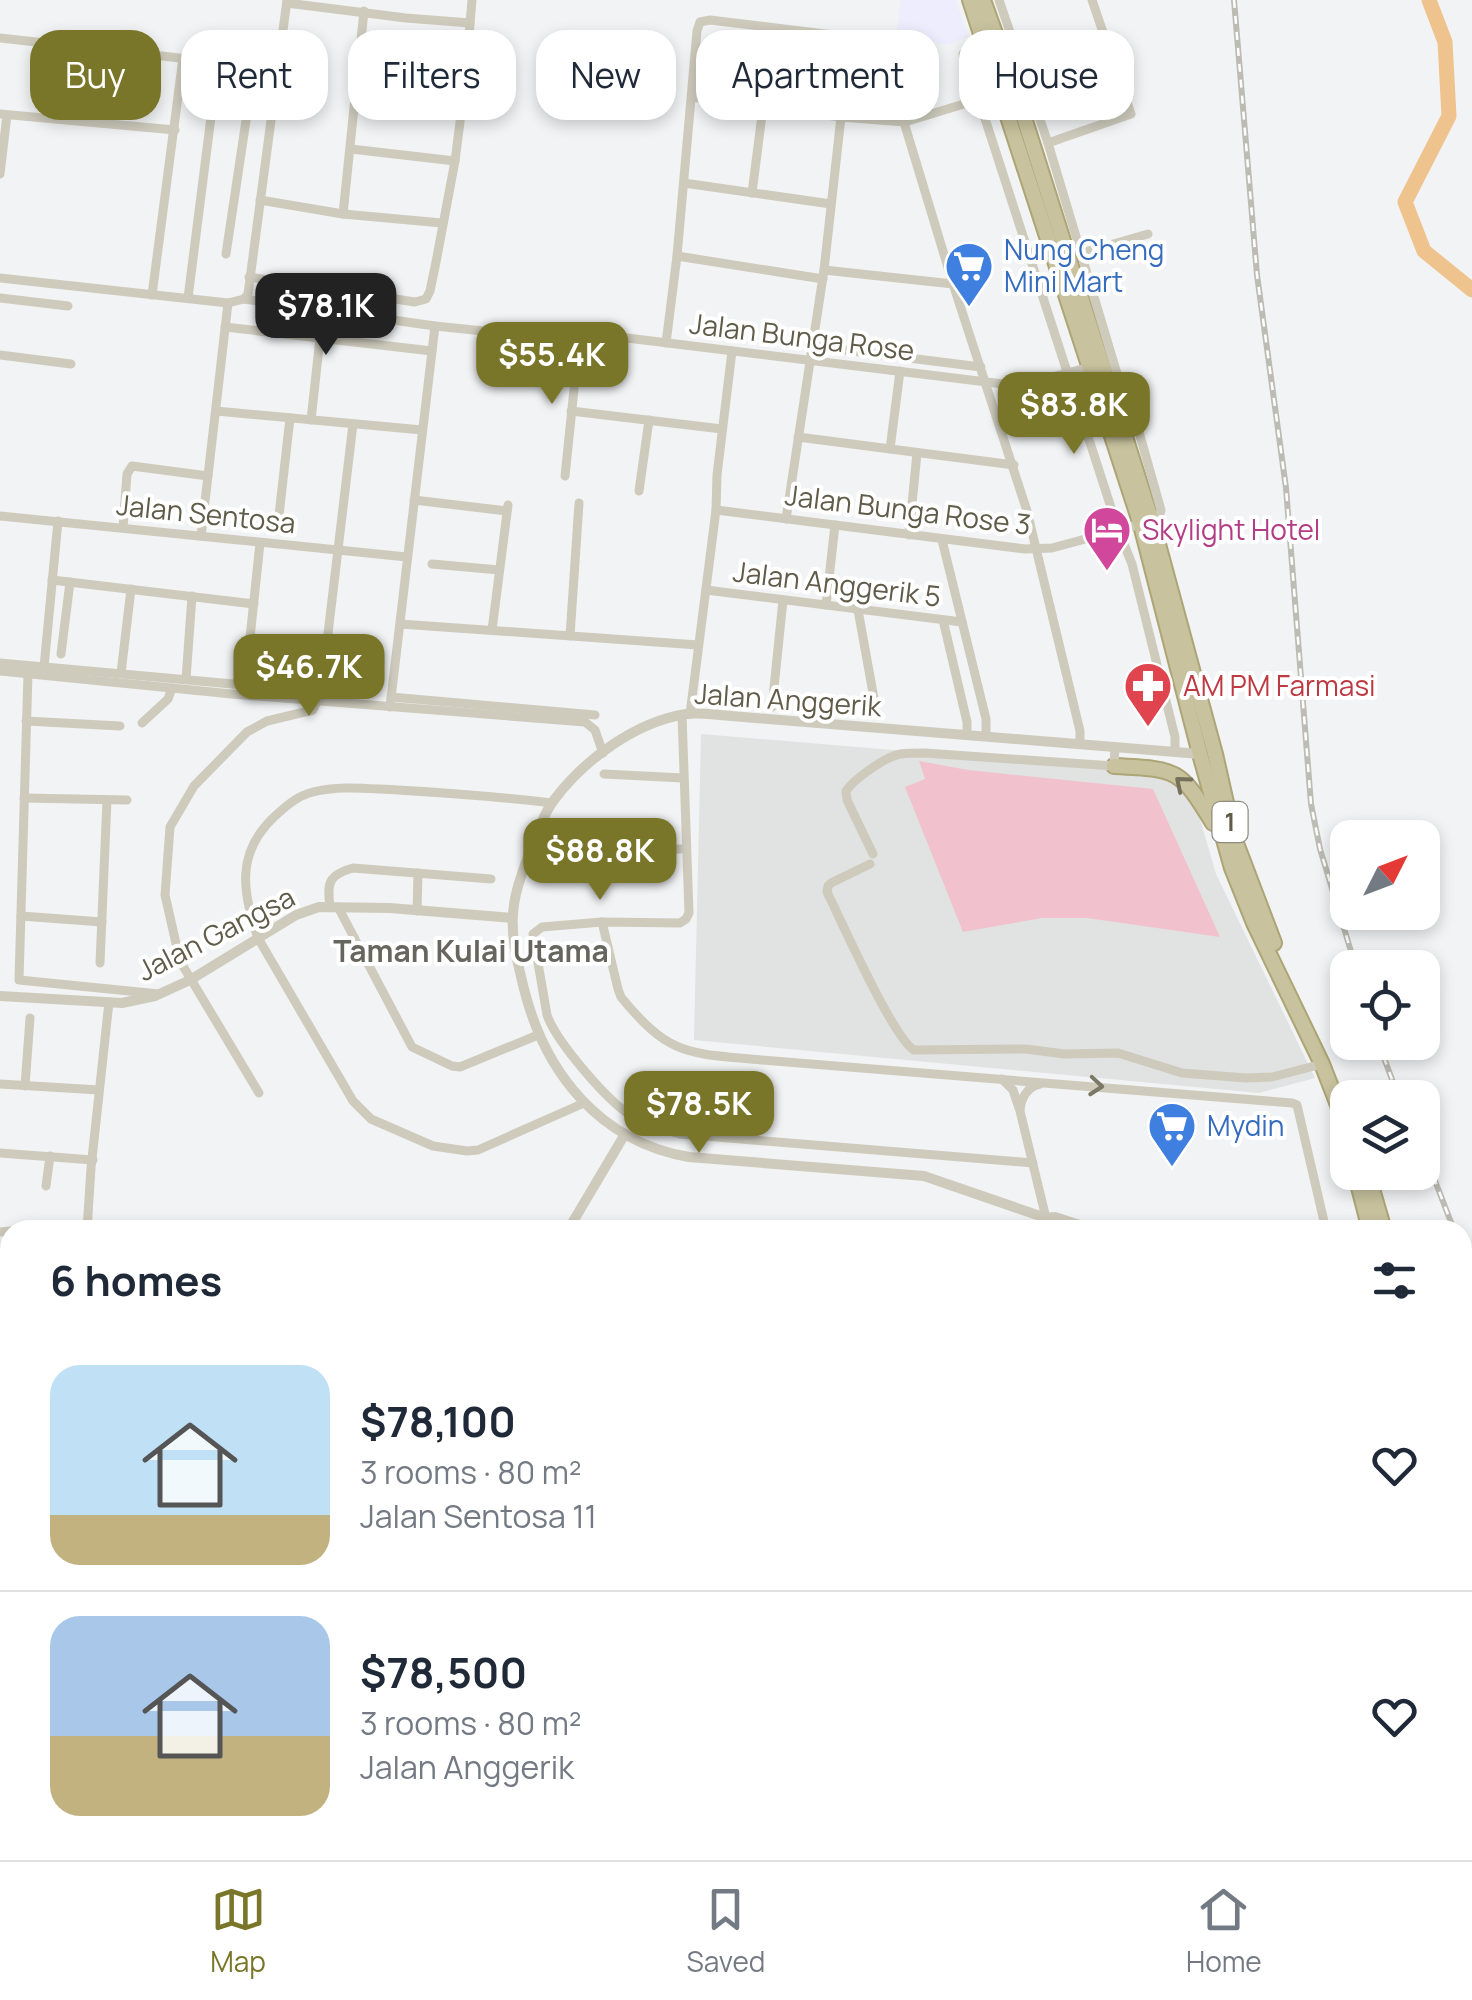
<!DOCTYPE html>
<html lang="en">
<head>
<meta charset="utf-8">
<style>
	:root { --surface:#fff; --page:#f6f6f7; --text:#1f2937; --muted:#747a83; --line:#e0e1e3; --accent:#7a7629 }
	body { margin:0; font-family:Manrope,sans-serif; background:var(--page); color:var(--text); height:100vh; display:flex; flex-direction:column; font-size:38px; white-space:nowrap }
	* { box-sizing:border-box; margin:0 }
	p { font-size:32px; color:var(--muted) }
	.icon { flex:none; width:55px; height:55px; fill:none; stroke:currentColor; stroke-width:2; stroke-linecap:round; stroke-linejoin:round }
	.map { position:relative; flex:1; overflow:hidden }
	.details { position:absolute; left:0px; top:1220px; width:1472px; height:640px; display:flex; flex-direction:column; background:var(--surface); border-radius:30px 30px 0 0; box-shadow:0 5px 15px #0003 }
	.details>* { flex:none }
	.hud { position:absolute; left:30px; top:30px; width:1412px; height:90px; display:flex; gap:20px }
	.needle { width:65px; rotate:48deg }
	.fabs { position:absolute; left:1330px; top:820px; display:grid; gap:20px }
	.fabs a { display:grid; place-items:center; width:110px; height:110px; border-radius:20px; background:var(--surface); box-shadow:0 5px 15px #0003; font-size:50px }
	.price { position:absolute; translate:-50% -85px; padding:0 22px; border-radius:20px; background:var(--accent); color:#fff; font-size:32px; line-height:65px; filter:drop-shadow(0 2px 5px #0008) }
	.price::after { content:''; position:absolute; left:50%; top:60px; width:30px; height:22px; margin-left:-15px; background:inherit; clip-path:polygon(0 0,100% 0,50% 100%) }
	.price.active { background:#222; color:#fff }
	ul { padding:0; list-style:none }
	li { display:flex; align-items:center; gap:30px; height:250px; padding:0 50px }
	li+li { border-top:2px solid var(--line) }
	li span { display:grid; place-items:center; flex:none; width:280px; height:200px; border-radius:30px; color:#555 }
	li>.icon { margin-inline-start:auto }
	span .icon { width:120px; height:120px; fill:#fffc; stroke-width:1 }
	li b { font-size:42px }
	h2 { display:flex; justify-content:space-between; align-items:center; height:120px; padding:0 50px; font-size:42px }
	.pill { padding:0 35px; border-radius:30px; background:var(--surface); box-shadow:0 5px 15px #0003; font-size:35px; line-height:90px }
	.pill.active { background:var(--accent); color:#fff }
	.menu { display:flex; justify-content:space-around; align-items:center; height:140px; border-top:2px solid var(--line); background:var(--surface); font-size:28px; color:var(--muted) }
	.menu a { display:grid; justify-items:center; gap:5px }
	.menu .active { color:var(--accent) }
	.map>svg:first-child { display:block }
	.commercial { fill:#eeedfd }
	.education { fill:#e1e2e2 }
	.green { fill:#f1c1ce }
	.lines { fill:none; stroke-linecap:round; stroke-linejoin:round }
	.stream { stroke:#eec38e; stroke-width:2.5 }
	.river { stroke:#eec38e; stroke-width:15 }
	.trunk-casing { stroke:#ada575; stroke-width:18 }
	.minor { stroke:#cecbbd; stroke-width:9 }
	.tertiary { stroke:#cecbbd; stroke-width:10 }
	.trunk { stroke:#c8c29e; stroke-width:14 }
	.rail-casing { stroke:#bcbcb4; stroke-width:6 }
	.rail { stroke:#fff; stroke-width:2.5; stroke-dasharray:8; stroke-linecap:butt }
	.oneway { stroke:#75705a }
	.oneway2 { stroke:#7c7866 }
	.labels { text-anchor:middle; stroke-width:8; stroke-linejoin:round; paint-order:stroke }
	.shield { fill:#fff; stroke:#908d80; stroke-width:2.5 }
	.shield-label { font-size:25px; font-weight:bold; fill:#605c49 }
	.shop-label { font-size:28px; fill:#366cbe; stroke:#fff; text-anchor:start }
	.street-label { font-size:28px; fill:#605c49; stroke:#fff }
	.hotel-label { font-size:28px; fill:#b23c85; stroke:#fff; text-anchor:start }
	.health-label { font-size:28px; fill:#be3a42; stroke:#fff; text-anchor:start }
	.neighbourhood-label { font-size:30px; font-weight:bold; fill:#67665e; stroke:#fff }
</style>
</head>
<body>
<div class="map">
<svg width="1472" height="1860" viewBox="0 0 1472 1860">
	<rect width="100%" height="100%" fill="#f2f3f4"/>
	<polygon class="commercial" points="900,0 956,0 968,37 947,45 897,34"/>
	<polygon class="education" points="701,734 1166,773 1193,795 1216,874 1315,1078 1259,1093 694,1040"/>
	<g class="green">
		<polygon points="919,761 968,770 1153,789 1220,937 1087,918 1042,918 963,932 905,787 925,779"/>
		<rect x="962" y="1850" width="88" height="10"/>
	</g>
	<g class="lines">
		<polyline class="stream" points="0,1330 10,1329"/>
		<polyline class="river" points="1429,0 1445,42 1449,116 1405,202 1424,251 1472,290"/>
		<g class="trunk-casing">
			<g id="trunk">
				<polyline points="970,0 1141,525 1200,754 1232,868 1254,923 1322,1064 1338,1105 1348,1141"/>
				<polyline points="983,0 1015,89 1152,522 1215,754 1234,838 1274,943"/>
				<path d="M 1114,766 C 1178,769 1180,769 1213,823"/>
				<polyline points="1355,1172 1370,1230"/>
				<polyline points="1367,1172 1384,1230"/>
				<polyline points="1462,1577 1472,1606"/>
				<polyline points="1462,1617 1472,1643"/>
			</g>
		</g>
		<g class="minor">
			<polyline points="287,3 406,18 470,23"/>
			<polyline points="0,38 278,69"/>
			<polyline points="985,42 963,54 964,60 978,97 1118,529 1132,564 1175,737 1175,752"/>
			<polyline points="357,69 465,83"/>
			<polyline points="692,97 841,117 905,122 1003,92"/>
			<polyline points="0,114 175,130"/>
			<polyline points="1048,143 1131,114 1092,0"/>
			<polyline points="351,149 455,161"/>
			<polyline points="0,174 7,115"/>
			<polyline points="684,183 831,204"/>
			<polyline points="752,193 763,107"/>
			<polyline points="260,200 343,214 442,223"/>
			<polyline points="343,214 364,11"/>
			<polyline points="1082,253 1148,234"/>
			<polyline points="226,254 254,67"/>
			<polyline points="677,256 823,279"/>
			<polyline points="824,270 953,284"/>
			<polyline points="249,277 415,302 426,299 430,291 436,262 455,161 465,83 472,0"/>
			<polyline points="0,278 228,303 244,299 435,326 579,341 589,338 619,337 1003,384 1025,384 1090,367"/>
			<polyline points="152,295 183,58"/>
			<polyline points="0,298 68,306"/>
			<polyline points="188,298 218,62"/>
			<polyline points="244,299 248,294 287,0"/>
			<polyline points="225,327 432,351"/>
			<polyline points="666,343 677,256 697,31 700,22 710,20 874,40 883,53 953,284 1027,511 1080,731 1080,744"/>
			<polyline points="812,346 981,367"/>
			<polyline points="0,355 71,364"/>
			<polyline points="216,411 422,430"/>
			<polyline points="571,411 722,429"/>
			<polyline points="311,420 320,338"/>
			<polyline points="798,437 1014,465"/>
			<polyline points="890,449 900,371"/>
			<polyline points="565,476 579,341"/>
			<polyline points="639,491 649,420"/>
			<polyline points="414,500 507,511"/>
			<polyline points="716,510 1025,549 1052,548 1159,519 1161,510 1139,432 1133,427 1048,143 999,0"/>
			<polyline points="0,516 407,557"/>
			<polyline points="786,519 824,270 841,117"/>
			<polyline points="278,524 290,418"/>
			<polyline points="123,528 127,474 132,466 208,476"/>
			<polyline points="909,535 917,453"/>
			<polyline points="201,536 228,303"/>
			<polyline points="942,540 986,719 986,736"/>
			<polyline points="432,564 499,570"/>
			<polyline points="52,580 254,604"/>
			<polyline points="706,590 962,622"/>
			<polyline points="826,605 835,525"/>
			<polyline points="858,610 875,704"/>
			<polyline points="943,620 967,722 967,734"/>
			<polyline points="400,624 698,645"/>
			<polyline points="492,630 508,505"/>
			<polyline points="570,636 579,503"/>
			<polyline points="61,654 70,582"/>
			<polyline points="0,663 321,692 353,424"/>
			<polyline points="44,667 58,521"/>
			<polyline points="0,671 232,694 585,722 595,730 603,753"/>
			<polyline points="121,673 131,589"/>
			<polyline points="28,674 19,980 159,994"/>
			<polyline points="186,679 192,596"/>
			<polyline points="245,685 260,543"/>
			<polyline points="391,697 595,715"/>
			<polyline points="390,707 435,326"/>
			<polyline points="772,707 783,600"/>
			<polyline points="690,714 716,510 717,475 732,351"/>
			<path d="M 682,715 L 689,913 L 686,919 L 680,923 L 602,922 L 542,927 L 533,934 L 547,1015 C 556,1041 609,1104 635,1118 C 649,1125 665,1129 680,1134 L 1033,1163"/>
			<polyline points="26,721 120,726"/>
			<polyline points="142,723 168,699 172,688"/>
			<polyline points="604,774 683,778"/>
			<polyline points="24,798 127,800"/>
			<path d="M 552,803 C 501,797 449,793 398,790 C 369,789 340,785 313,792 C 297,796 286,806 274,817 C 236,853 242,892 258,938 L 353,1101 L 371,1119 L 433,1146 L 467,1151 L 478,1150 L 584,1103"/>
			<polyline points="552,849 686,849"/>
			<path d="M 873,854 L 847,800 L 846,791 C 854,779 885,757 900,754 C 908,753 916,753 925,753 L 1114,766 L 1115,747"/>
			<path d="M 870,864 L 831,883 L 828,886 L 827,892 C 841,920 893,1038 914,1050 L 1026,1049 L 1064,1054 L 1118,1053 L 1182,1073 L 1246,1078 L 1272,1077 L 1322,1064"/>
			<path d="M 330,907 C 327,883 328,875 353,868 L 491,879"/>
			<polyline points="338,907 412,1047 452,1066 460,1067 538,1035"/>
			<polyline points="417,911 418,873"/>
			<polyline points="21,916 102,922"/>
			<path d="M 602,922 L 618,989 L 621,997 C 670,1057 688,1053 761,1060 L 1292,1103 L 1297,1105 L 1326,1230"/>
			<polyline points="100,963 107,800"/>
			<polyline points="1002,1079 1013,1090 1019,1108"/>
			<polyline points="0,1084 99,1090"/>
			<path d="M 1040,1084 C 1027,1087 1021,1098 1020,1111 L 1046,1218"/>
			<polyline points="25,1086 30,1018"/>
			<polyline points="259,1093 180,961 165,895 170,827 194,786 247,732 267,721 313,710 317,701"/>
			<polyline points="0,1153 93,1160"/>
			<polyline points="46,1186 50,1156"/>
			<polyline points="17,1230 84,1225 88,1221"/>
			<polyline points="87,1230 91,1168 109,1002"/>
			<polyline points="0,1232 10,1231"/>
			<polyline points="0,1293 10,1292"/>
			<polyline points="0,1380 10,1380"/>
			<polyline points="0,1483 10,1486"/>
			<polyline points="1,1630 6,1525 10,1512"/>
			<polyline points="0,1715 10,1716"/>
			<polyline points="1462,1730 1472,1726"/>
			<polyline points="0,1752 10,1752"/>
			<polyline points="0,1792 10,1793"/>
			<polyline points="1105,1850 1108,1860"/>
			<polyline points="1230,1850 1234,1860"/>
			<polyline points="1326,1850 1330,1860"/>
			<polyline points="82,1860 83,1850"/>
			<polyline points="358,1860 358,1850"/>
			<polyline points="438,1860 445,1850"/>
			<polyline points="596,1860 596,1850"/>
			<polyline points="707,1860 708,1850"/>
			<polyline points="907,1860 907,1850"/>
		</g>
		<g class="tertiary">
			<polyline points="0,996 122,1003 155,996 190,980 296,915 319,907 390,908 512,918"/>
			<polyline points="1046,1218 1052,1224 1069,1230"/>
			<polyline points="568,1230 625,1134"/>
			<path d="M 1095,1230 L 1055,1217 L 1046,1218 L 924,1176 L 689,1157 C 600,1142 545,1073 524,989 C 518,964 511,939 513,914 C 514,896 520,879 526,862 C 534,842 541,818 554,800 C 584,760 635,722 686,714 C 700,712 716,715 731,716 L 1200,754"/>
			<polyline points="399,1860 400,1850"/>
			<polyline points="550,1860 557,1850"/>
		</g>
		<use href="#trunk" class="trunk"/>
		<g class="rail-casing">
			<g id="rail">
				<polyline points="1234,0 1257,275 1286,488 1311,804 1320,849 1356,968"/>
				<polyline points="1378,1042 1399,1098"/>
				<polyline points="1422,1147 1454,1230"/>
				<polyline points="1462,1254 1472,1280"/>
			</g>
		</g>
		<use href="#rail" class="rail"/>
	</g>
	<defs><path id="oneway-chevron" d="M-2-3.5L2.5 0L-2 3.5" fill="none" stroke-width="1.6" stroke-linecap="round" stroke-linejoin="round" transform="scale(2.5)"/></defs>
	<use class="oneway" href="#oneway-chevron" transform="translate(1182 783) rotate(-140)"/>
	<use class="oneway2" href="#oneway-chevron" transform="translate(1096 1086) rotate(5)"/>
	<defs>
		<g id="supermarket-pin" transform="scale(2.5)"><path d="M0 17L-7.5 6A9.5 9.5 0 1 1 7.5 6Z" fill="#3f7fe0" stroke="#fff"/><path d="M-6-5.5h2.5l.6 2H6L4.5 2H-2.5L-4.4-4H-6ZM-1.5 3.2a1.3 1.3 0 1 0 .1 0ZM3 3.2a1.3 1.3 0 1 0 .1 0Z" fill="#fff"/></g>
		<g id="hotel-pin" transform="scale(2.5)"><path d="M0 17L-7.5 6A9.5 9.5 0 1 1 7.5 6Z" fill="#d1479c" stroke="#fff"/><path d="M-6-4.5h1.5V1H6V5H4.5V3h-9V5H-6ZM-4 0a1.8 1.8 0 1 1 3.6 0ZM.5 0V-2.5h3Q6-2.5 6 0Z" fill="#fff"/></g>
		<g id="pharmacy-pin" transform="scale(2.5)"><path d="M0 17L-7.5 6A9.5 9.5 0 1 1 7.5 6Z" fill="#e0444e" stroke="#fff"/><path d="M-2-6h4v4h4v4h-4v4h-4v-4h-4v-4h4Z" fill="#fff"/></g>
	</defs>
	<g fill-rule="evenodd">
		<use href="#supermarket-pin" x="969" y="266"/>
		<use href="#hotel-pin" x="1107" y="530"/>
		<use href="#pharmacy-pin" x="1148" y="686"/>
		<use href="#supermarket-pin" x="1172" y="1126"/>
	</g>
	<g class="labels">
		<rect class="shield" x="1212.5" y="802" width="35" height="40" rx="8"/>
		<g class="shield-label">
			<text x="1230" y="831">1</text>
		</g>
		<g class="shop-label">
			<text x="1004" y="260">Nung Cheng<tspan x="1004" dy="32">Mini Mart</tspan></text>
			<text x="1207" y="1136">Mydin</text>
		</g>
		<g class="street-label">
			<text transform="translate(802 337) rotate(7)" y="10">Jalan Bunga Rose</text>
			<text transform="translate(908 510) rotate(7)" y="10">Jalan Bunga Rose 3</text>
			<text transform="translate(206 514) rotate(6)" y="10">Jalan Sentosa</text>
			<text transform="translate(837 584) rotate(7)" y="10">Jalan Anggerik 5</text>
			<text transform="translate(788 700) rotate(4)" y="10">Jalan Anggerik</text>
			<text transform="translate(216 934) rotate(-27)" y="10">Jalan Gangsa</text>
		</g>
		<g class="hotel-label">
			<text x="1142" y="540">Skylight Hotel</text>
		</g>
		<g class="health-label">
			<text x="1183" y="696">AM PM Farmasi</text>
		</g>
		<g class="neighbourhood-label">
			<text x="471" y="962">Taman Kulai Utama</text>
		</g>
	</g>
</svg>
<div class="fabs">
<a><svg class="needle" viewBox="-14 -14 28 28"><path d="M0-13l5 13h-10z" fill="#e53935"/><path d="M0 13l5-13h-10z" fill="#747a83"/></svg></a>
<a><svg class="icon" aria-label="locate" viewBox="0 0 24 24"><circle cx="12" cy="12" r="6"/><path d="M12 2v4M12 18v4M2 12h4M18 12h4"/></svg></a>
<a><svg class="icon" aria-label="layers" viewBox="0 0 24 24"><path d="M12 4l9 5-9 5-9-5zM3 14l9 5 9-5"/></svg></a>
</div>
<b class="price active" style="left:326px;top:358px">$78.1K</b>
<b class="price" style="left:552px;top:407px">$55.4K</b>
<b class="price" style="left:1074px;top:457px">$83.8K</b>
<b class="price" style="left:309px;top:719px">$46.7K</b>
<b class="price" style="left:600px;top:903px">$88.8K</b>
<b class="price" style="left:699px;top:1156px">$78.5K</b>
<div class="hud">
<a class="pill active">Buy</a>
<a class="pill">Rent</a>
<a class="pill">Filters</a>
<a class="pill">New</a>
<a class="pill">Apartment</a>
<a class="pill">House</a>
</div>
<section class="details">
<h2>6 homes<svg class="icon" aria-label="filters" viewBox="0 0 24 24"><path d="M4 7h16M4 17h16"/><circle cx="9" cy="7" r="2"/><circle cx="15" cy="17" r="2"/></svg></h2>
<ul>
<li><span style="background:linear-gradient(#bfe0f5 75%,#c2b280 0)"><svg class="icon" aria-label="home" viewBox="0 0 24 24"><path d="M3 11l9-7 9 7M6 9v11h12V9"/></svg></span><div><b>$78,100</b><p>3 rooms · 80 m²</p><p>Jalan Sentosa 11</p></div><svg class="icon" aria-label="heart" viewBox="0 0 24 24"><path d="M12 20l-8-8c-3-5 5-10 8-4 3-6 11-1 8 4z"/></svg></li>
<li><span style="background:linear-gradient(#a9c7e8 60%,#c2b280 0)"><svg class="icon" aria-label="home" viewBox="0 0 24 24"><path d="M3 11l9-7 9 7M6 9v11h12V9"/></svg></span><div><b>$78,500</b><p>3 rooms · 80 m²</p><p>Jalan Anggerik</p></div><svg class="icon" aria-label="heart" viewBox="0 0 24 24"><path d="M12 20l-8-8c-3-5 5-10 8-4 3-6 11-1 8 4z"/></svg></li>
</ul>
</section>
</div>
<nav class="menu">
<a class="active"><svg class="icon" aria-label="map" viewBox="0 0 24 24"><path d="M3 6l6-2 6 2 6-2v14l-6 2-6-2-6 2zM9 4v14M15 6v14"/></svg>Map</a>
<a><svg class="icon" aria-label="saved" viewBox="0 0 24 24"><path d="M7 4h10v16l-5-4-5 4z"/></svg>Saved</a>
<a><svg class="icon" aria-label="home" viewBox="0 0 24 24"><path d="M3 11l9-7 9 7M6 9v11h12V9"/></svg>Home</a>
</nav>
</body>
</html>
